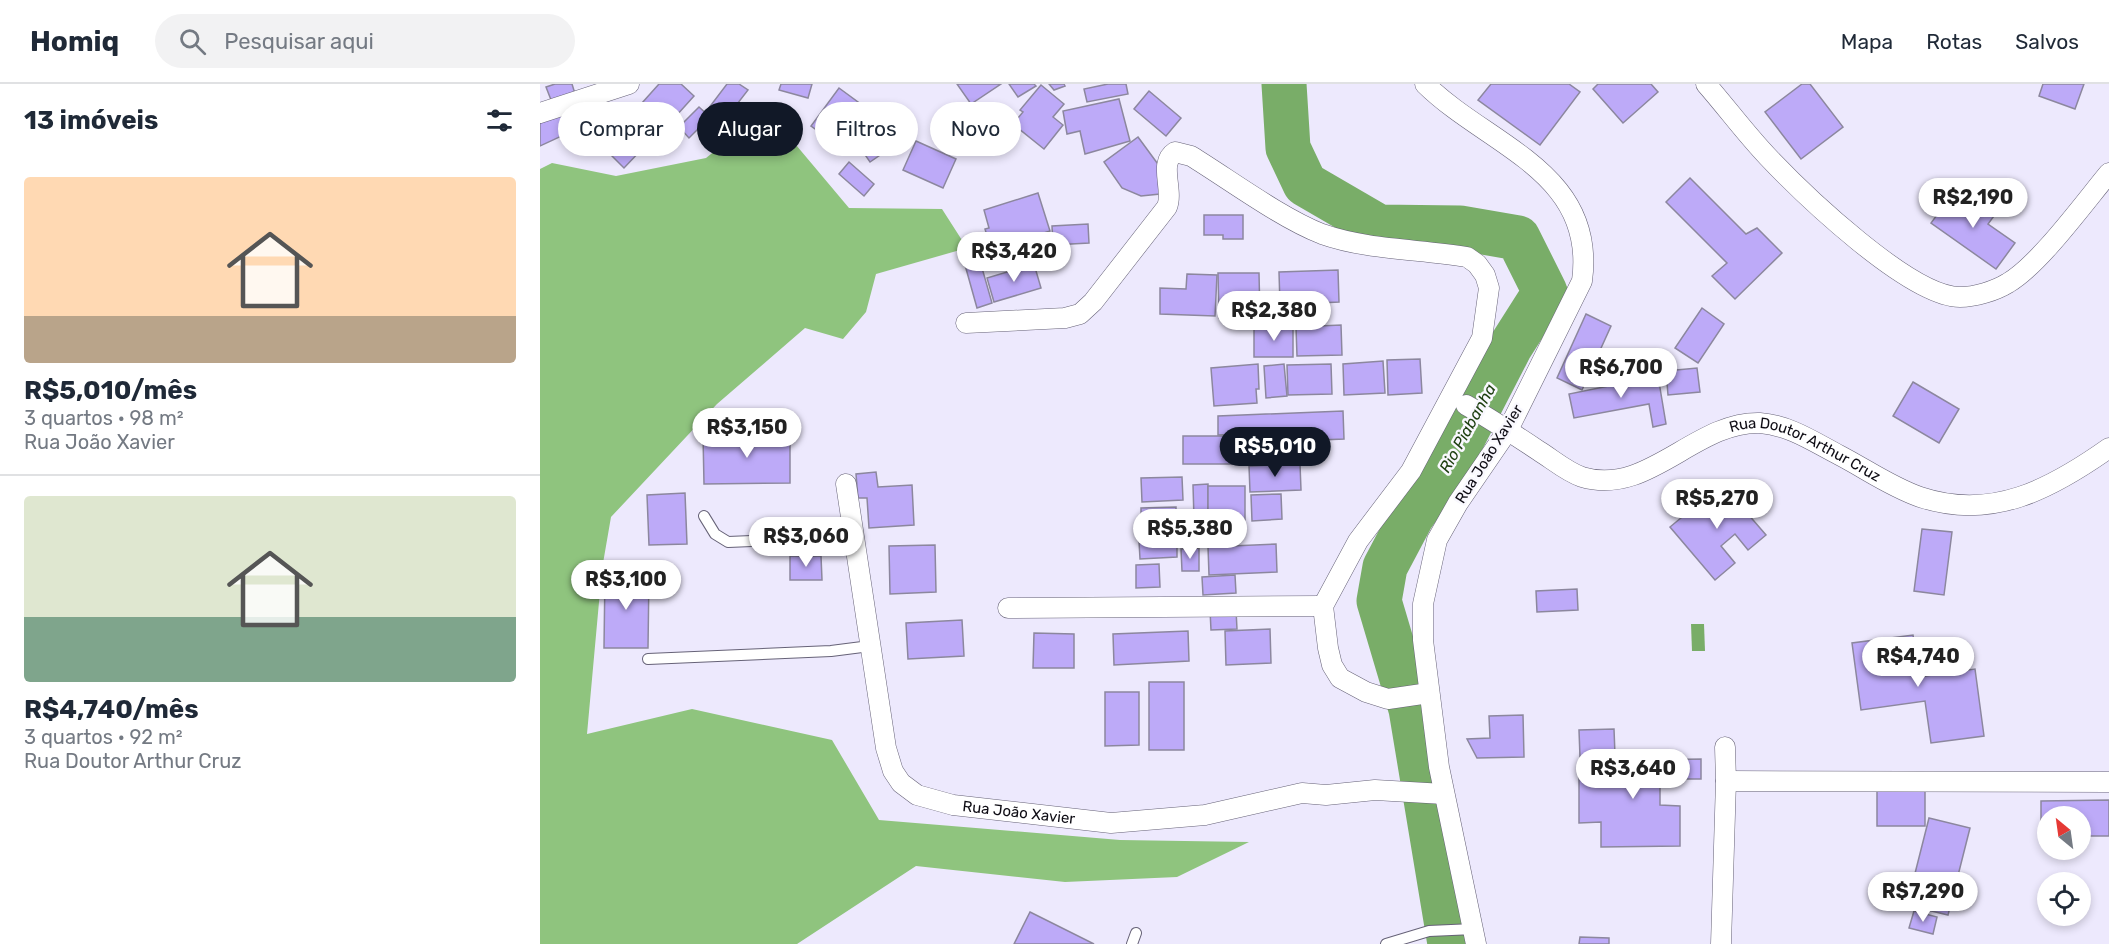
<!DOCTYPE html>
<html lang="pt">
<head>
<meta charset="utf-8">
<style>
	:root { --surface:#fff; --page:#f2f2f3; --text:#1f2937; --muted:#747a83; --line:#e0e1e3; --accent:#111827 }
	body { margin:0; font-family:Rubik,sans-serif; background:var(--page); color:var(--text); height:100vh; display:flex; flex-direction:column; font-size:22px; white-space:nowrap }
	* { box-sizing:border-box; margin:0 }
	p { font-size:20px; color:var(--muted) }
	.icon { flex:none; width:33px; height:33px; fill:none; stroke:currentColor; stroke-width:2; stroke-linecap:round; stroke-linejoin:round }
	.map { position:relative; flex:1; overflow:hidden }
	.panel { display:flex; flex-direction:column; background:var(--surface); width:540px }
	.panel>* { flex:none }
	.top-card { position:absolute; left:18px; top:18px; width:570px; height:54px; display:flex; gap:12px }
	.needle { width:39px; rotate:331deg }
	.controls { position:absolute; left:1497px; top:722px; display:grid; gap:12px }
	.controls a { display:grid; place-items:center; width:54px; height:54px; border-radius:50%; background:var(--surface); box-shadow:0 3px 9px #0003; font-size:30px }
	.price { position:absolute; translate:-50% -51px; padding:0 14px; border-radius:21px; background:#fff; color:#222; font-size:20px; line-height:39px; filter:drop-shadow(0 2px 3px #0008) }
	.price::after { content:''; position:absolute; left:50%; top:36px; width:18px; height:14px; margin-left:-9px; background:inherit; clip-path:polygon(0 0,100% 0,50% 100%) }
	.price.on { background:var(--accent); color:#fff }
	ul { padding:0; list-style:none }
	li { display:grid; align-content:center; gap:12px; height:318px; padding:0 24px }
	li+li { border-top:2px solid var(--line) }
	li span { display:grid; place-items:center; height:186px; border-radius:6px; color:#555 }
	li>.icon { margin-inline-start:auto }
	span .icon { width:108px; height:108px; fill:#fffc; stroke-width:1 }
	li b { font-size:26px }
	h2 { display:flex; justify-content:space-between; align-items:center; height:72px; padding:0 24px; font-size:26px }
	.chip { padding:0 21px; border-radius:27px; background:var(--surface); box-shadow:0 3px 9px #0003; font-size:21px; line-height:54px }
	.chip.on { background:var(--accent); color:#fff }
	header { display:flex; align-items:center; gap:36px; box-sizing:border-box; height:84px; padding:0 30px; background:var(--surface); border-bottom:2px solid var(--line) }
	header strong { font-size:28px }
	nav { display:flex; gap:33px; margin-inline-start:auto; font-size:21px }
	.search { width:420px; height:54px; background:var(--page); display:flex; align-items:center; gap:15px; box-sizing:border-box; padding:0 21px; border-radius:33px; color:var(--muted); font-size:22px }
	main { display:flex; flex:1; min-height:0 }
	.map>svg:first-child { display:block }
	.forest { fill:#8fc47e }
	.water { fill:#79ad68 }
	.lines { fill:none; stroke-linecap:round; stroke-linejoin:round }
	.river { stroke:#79ad68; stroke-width:45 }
	.building { fill:#bdaaf8; stroke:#8c879e; stroke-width:1.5 }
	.service-casing { stroke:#666277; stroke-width:12 }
	.minor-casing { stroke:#666277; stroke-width:21 }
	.service { stroke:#fff; stroke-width:10 }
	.minor { stroke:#fff; stroke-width:20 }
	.labels { text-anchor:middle; stroke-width:5; stroke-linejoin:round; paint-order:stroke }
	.street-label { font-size:15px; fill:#0e0c14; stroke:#f9f8fe }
	.water-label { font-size:16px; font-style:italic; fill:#1c3e0e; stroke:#f9f8fe }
</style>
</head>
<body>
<header>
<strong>Homiq</strong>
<div class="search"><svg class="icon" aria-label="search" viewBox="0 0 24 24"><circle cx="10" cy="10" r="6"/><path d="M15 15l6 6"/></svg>Pesquisar aqui</div>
<nav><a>Mapa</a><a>Rotas</a><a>Salvos</a></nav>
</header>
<main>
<section class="panel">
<h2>13 imóveis<svg class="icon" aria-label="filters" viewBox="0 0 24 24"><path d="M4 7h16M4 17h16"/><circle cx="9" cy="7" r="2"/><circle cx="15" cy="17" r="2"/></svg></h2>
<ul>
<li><span style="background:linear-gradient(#ffd9b3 75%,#b9a48a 0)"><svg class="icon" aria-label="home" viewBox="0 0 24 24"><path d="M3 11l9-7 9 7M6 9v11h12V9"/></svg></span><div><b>R$5,010/mês</b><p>3 quartos · 98 m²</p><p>Rua João Xavier</p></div></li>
<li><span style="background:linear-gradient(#dfe7d0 65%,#7fa58c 0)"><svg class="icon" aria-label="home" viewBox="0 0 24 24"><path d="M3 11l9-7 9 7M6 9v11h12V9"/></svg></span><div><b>R$4,740/mês</b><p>3 quartos · 92 m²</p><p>Rua Doutor Arthur Cruz</p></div></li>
</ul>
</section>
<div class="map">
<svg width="1569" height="860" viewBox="0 0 1569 860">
	<rect width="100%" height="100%" fill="#ede9fd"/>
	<polygon class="forest" points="196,50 251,55 309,124 402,125 427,164 336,190 326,228 303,255 265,244 177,320 71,433 62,485 47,650 152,625 292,656 339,736 580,756 709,758 637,793 525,798 376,782 257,860 0,860 0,85 12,79 76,92 166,74"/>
	<polygon class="water" points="1151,540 1164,540 1165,567 1152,567"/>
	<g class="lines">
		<polyline class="river" points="744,0 748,64 765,100 839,143 920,144 978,154 1005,208 970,263 909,381 872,432 845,483 839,517 871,625 910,860"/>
	</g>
	<g class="building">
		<polygon points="15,0 32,0 36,13 13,21 6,3"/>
		<polygon points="119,0 141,0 154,12 127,42 102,19"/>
		<polygon points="187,0 199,0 208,6 184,37 168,25"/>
		<polygon points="241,0 272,0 268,14 239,6"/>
		<polygon points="417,0 461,0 431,20"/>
		<polygon points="469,0 494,0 496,2 478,13"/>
		<polygon points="509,0 524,0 525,2 514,6"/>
		<polygon points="568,0 586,0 588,10 547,18 544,5"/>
		<polygon points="951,0 1029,0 1040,8 1000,61 938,16"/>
		<polygon points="1058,0 1111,0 1118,8 1083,39 1053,5"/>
		<polygon points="1262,0 1270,0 1303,43 1261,75 1225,28"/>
		<polygon points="1503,0 1544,0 1535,25 1499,12"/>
		<polygon points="501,1 524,20 513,33 523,41 504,65 473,40 483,28 480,26"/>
		<polygon points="299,4 322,21 300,52 290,44 285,52 271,42"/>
		<polygon points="609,7 641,34 626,52 594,25"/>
		<polygon points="579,15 590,57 545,70 540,47 527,50 523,27"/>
		<polygon points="351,19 372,49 330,78 310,49"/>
		<polygon points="28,22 39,44 0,62 0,35"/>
		<polygon points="101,22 125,42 107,62 83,41"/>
		<polygon points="159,23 170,33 149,54 139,43"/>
		<polygon points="79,42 103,64 84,84 61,61"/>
		<polygon points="598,53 623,87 620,110 601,112 582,104 564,78"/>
		<polygon points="376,57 416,75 403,104 363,86"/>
		<polygon points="309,78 334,100 324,112 299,90"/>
		<polygon points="1150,94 1206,150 1217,144 1242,169 1195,215 1172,192 1187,179 1126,118"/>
		<polygon points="1416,105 1454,132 1448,140 1475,159 1456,185 1391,139"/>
		<polygon points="498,109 510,147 451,166 445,145 449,144 444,126"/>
		<polygon points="664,131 703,131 703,155 683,155 683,151 664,151"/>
		<polygon points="548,140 549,159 513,161 512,142"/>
		<polygon points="440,177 452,219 437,224 425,181"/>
		<polygon points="494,180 501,204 454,218 447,194"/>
		<polygon points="798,186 799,218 740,221 739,188"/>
		<polygon points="678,189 719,189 720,233 679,234"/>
		<polygon points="647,190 677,191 675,232 620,230 620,204 646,205"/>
		<polygon points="1162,224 1184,240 1158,279 1135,264"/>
		<polygon points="1046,230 1071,242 1042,306 1017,294"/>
		<polygon points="801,241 802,271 757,272 756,243"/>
		<polygon points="753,242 753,273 714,273 714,243"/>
		<polygon points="880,275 882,309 848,311 847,276"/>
		<polygon points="843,277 845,309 804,311 803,280"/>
		<polygon points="718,280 719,305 716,305 717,319 674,322 671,284"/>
		<polygon points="744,280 747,312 726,314 724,282"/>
		<polygon points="791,280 792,310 748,311 747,281"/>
		<polygon points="1157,284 1160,308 1128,311 1126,287"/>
		<polygon points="1118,292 1126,340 1113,343 1109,320 1034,334 1029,310"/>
		<polygon points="1373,298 1419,325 1399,359 1353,332"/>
		<polygon points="803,327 804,355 756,357 756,365 721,366 720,349 678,351 678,332"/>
		<polygon points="250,350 250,399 164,400 163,351"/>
		<rect x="643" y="352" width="52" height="28"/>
		<polygon points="760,380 761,406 710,408 709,382"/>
		<polygon points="336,388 338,403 372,401 374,441 329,444 327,414 318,414 316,390"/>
		<polygon points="642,393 643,416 602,418 601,394"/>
		<polygon points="668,400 668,435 654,435 653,401"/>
		<polygon points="1182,400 1226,451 1208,466 1195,450 1181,462 1195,479 1175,496 1130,443"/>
		<rect x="668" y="402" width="37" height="34"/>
		<polygon points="145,409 147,460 109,461 107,411"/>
		<polygon points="741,410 742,435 712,437 711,411"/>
		<polygon points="636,423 636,441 601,442 601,424"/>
		<polygon points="1382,445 1412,448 1404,511 1374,507"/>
		<polygon points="637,455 637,473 600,475 599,457"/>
		<polygon points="736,460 737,488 669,491 668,463"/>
		<polygon points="395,461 396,508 350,510 349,462"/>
		<polygon points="659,464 659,487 642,487 641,465"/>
		<polygon points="250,472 281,472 282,496 250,496"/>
		<polygon points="619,480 620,503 596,504 596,481"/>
		<polygon points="65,489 109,490 108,564 64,564"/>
		<polygon points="695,491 696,509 663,511 662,493"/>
		<polygon points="1037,505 1038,526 997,528 996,507"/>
		<polygon points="670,526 696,526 697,545 671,546"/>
		<polygon points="422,536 424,572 368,575 366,539"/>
		<polygon points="730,545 731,579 686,581 685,547"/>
		<polygon points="648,547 649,577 574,581 573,550"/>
		<polygon points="494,549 534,550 534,584 493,584"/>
		<polygon points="1373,551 1379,593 1435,585 1444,652 1391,659 1385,617 1321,626 1312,559"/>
		<rect x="609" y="598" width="35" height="68"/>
		<polygon points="565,608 599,608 599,661 565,662"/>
		<polygon points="983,631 984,673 937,674 927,655 950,654 949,632"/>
		<polygon points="1074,645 1075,671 1040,673 1039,646"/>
		<polygon points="1161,675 1161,695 1120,695 1120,721 1140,722 1140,762 1061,763 1061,738 1039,739 1039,677"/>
		<polygon points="1385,704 1385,742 1337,742 1337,705"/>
		<polygon points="1569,716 1569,752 1540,752 1540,732 1508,732 1508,753 1501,753 1501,717"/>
		<polygon points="1389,734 1430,744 1408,831 1367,821"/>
		<polygon points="1374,827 1397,833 1393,850 1369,844"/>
		<polygon points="490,828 554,860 474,860"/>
		<polygon points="1040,853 1069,854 1069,860 1039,860"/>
	</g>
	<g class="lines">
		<g class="service-casing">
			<g id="service">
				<polyline points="164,432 175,450 188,458 314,453"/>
				<polyline points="108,575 291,567 330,562"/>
				<polyline points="592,860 596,849"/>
				<polyline points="846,860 889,847 934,845"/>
			</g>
		</g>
		<g class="minor-casing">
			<g id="minor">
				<path d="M 885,0 C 948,62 1057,88 1042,197 L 968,346 L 918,419 L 897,456 L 883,520 L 883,556 L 899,683 L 936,860"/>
				<path d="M 1166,0 C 1187,24 1206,50 1228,73 C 1263,110 1370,213 1420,213 C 1435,213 1455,207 1468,199 C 1499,181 1544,119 1569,89"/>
				<polyline points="0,29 89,0"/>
				<path d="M 426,239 L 525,234 L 540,230 L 553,218 L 627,123 C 634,106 618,79 635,68 L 651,72 C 690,96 741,134 782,150 C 827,166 879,165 927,173 L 937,180 L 945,191 L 949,204 L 942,254 L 871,387 L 818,457 L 783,522 L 788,564 L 792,581 L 800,594 L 826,608 L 848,615 L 889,609"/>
				<path id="s1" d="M 926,321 C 951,335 975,351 999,367 C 1012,375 1027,388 1042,393 C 1108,413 1155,337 1220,339 C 1249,341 1274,358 1299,371 C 1326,385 1351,403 1380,413 C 1452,437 1511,405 1569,364"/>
				<path id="s2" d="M 306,400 L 346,664 L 353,687 L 361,699 L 377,711 L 413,721 L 571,739 L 665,731 L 762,709 L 786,711 L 835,706 L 904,710"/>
				<polyline points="468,524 783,522"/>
				<polyline points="1185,663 1186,697"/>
				<polyline points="1181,860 1186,697 1569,698"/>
			</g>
		</g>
		<use href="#service" class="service"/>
		<use href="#minor" class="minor"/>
	</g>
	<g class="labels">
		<g class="street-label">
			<text transform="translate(949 370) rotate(-58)" y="5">Rua João Xavier</text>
			<text dy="5" stroke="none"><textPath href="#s1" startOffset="378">Rua Doutor Arthur Cruz</textPath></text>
			<text dy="5" stroke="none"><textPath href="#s2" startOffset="429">Rua João Xavier</textPath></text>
		</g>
		<g class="water-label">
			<text transform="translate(927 344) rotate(-61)" y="6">Rio Piabanha</text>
		</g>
	</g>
</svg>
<div class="controls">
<a><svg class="needle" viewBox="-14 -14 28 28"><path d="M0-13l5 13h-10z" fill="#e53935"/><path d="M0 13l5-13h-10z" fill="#747a83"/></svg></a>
<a><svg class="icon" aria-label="locate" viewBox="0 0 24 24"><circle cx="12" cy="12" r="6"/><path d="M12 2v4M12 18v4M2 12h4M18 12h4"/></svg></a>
</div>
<b class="price" style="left:1433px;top:145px">R$2,190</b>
<b class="price" style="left:474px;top:199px">R$3,420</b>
<b class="price" style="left:734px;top:258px">R$2,380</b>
<b class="price" style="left:1081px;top:315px">R$6,700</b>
<b class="price" style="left:207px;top:375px">R$3,150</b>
<b class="price on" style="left:735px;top:394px">R$5,010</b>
<b class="price" style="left:1177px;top:446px">R$5,270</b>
<b class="price" style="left:650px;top:476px">R$5,380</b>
<b class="price" style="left:266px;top:484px">R$3,060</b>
<b class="price" style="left:86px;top:527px">R$3,100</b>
<b class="price" style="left:1378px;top:604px">R$4,740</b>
<b class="price" style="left:1093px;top:716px">R$3,640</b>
<b class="price" style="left:1383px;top:839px">R$7,290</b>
<div class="top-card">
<a class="chip">Comprar</a>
<a class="chip on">Alugar</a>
<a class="chip">Filtros</a>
<a class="chip">Novo</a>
</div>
</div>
</main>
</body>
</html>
